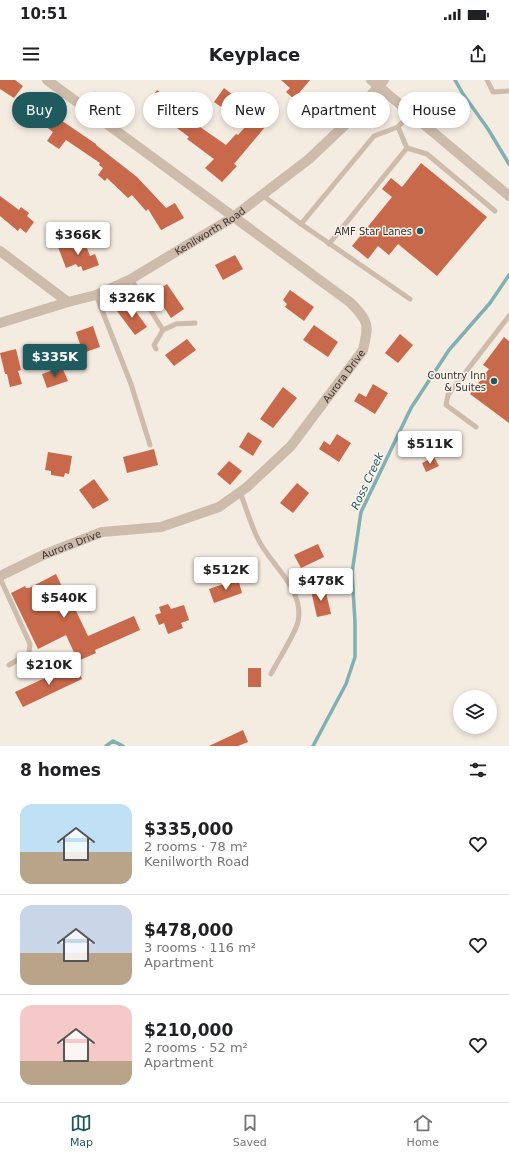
<!DOCTYPE html>
<html lang="en">
<head>
<meta charset="utf-8">
<style>
	:root { --surface:#fff; --page:#f2f2f2; --text:#202124; --muted:#757577; --line:#e0e0e0; --accent:#1f5a5e }
	body { margin:0; font-family:"DejaVu Sans",sans-serif; background:var(--page); color:var(--text); height:100vh; display:flex; flex-direction:column; font-size:15px; white-space:nowrap }
	* { box-sizing:border-box; margin:0 }
	p { font-size:13px; color:var(--muted) }
	.icon { flex:none; width:22px; height:22px; fill:none; stroke:currentColor; stroke-width:2; stroke-linecap:round; stroke-linejoin:round }
	.map { position:relative; height:666px; overflow:hidden }
	.sheet { display:flex; flex-direction:column; background:var(--surface); flex:1 }
	.sheet>* { flex:none }
	.banner { position:absolute; left:12px; top:12px; width:485px; height:36px; display:flex; gap:8px }
	.fabs { position:absolute; left:453px; top:610px; display:grid; gap:8px }
	.fabs a { display:grid; place-items:center; width:44px; height:44px; border-radius:50%; background:var(--surface); box-shadow:0 2px 6px #0003; font-size:20px }
	.price { position:absolute; translate:-50% -34px; padding:0 9px; border-radius:4px; background:#fff; color:#222; font-size:13px; line-height:26px; filter:drop-shadow(0 1px 2px #0008) }
	.price::after { content:''; position:absolute; left:50%; top:24px; width:12px; height:9px; margin-left:-6px; background:inherit; clip-path:polygon(0 0,100% 0,50% 100%) }
	.price.active { background:var(--accent); color:#fff }
	ul { padding:0; list-style:none }
	li { display:flex; align-items:center; gap:12px; height:100px; padding:0 20px }
	li+li { border-top:1px solid var(--line) }
	li span { display:grid; place-items:center; flex:none; width:112px; height:80px; border-radius:12px; color:#555 }
	li>.icon { margin-inline-start:auto }
	span .icon { width:48px; height:48px; fill:#fffc; stroke-width:1 }
	li b { font-size:17px }
	h2 { display:flex; justify-content:space-between; align-items:center; height:48px; padding:0 20px; font-size:17px }
	.chip { padding:0 14px; border-radius:18px; background:var(--surface); box-shadow:0 2px 6px #0003; font-size:14px; line-height:36px }
	.chip.active { background:var(--accent); color:#fff }
	.status { display:flex; justify-content:space-between; align-items:center; height:28px; padding:0 20px; background:var(--surface); direction:ltr }
	.status svg { height:11px; fill:currentColor }
	header { display:flex; justify-content:space-between; align-items:center; height:52px; padding:0 20px; background:var(--surface); font-size:18px; font-weight:800 }
	.tabs { display:flex; justify-content:space-around; align-items:center; height:56px; border-top:1px solid var(--line); background:var(--surface); font-size:11px; color:var(--muted) }
	.tabs a { display:grid; justify-items:center; gap:2px }
	.tabs .active { color:var(--accent) }
	.map>svg:first-child { display:block }
	.lines { fill:none; stroke-linecap:round; stroke-linejoin:round }
	.stream { stroke:#7fb0b2; stroke-width:3.5 }
	.building { fill:#c8694b }
	.service { stroke:#cdbbac; stroke-width:5 }
	.minor { stroke:#cdbbac; stroke-width:10 }
	.tertiary { stroke:#cdbbac; stroke-width:10 }
	.poi-dot { fill:#1f5a5e; stroke:#fbf5ee; stroke-width:1.5 }
	.labels { text-anchor:middle; stroke-width:3; stroke-linejoin:round; paint-order:stroke }
	.street-label { font-size:10px; fill:#3b302b; stroke:#fbf5ee }
	.poi-label { font-size:10px; fill:#3b302b; stroke:#fbf5ee; text-anchor:end }
	.water-label { font-size:11px; font-style:italic; fill:#1f5a5e; stroke:#fbf5ee }
</style>
</head>
<body>
<div class="status"><b>10:51</b><svg viewBox="0 0 49 12"><path d="M0 12V9h3v3zM5 12V6h3v6zM10 12V3h3v9zM15 12V0h3v12zM26 1h20v11H26zM47 4h2v5h-2z"/></svg></div>
<header><svg class="icon" aria-label="menu" viewBox="0 0 24 24"><path d="M4 6h16M4 12h16M4 18h16"/></svg>Keyplace<svg class="icon" aria-label="share" viewBox="0 0 24 24"><path d="M12 15V3M7 8l5-5 5 5M5 13v7h14v-7"/></svg></header>
<div class="map">
<svg width="509" height="666" viewBox="0 0 509 666">
	<rect width="100%" height="100%" fill="#f4ebe1"/>
	<g class="lines">
		<g class="stream">
			<polyline points="455,0 463,14 488,49 509,84"/>
			<polyline points="106,666 113,661 123,666"/>
			<polyline points="313,666 346,604 355,577 355,542 352,493 361,432 411,328 449,270 490,223 509,195"/>
		</g>
	</g>
	<g class="building">
		<polygon points="0,0 15,0 23,6 14,18 0,9"/>
		<polygon points="281,0 310,0 294,19 286,12 290,8"/>
		<polygon points="224,8 237,18 227,31 214,22"/>
		<polygon points="157,10 170,20 167,24 226,65 236,54 238,55 254,37 265,47 234,84 237,86 222,102 205,88 214,79 187,59 189,57 146,25"/>
		<polygon points="40,20 52,29 49,32 96,64 96,65 137,97 166,128 175,123 184,138 161,150 148,129 146,131 132,115 128,118 107,98 105,101 98,95 103,88 99,85 100,83 66,60 59,69 47,61 53,52 29,34"/>
		<polygon points="421,83 487,137 437,196 398,164 389,175 378,166 368,179 352,166 392,117 382,109 391,98 402,107"/>
		<polygon points="0,116 19,130 21,127 29,133 27,136 34,142 26,153 20,148 18,151 0,136"/>
		<polygon points="74,161 76,166 85,163 90,176 95,174 99,185 83,191 81,186 78,187 76,184 66,188 58,167"/>
		<polygon points="235,175 243,189 223,200 215,185"/>
		<polygon points="167,204 184,229 171,238 154,213"/>
		<polygon points="290,210 314,227 304,241 285,227 287,224 283,220"/>
		<polygon points="129,222 147,247 135,255 117,231"/>
		<polygon points="314,245 338,262 328,277 303,260"/>
		<polygon points="93,246 100,267 83,273 76,252"/>
		<polygon points="400,254 413,265 398,283 385,273"/>
		<polygon points="504,257 509,261 509,343 470,314 489,289 483,285"/>
		<polygon points="187,259 196,270 174,286 165,275"/>
		<polygon points="16,269 21,290 18,291 22,304 10,307 7,294 5,294 0,273"/>
		<polygon points="62,287 68,301 47,308 42,294"/>
		<polygon points="373,304 388,313 375,334 354,321 359,313 366,317"/>
		<polygon points="283,307 297,318 273,348 260,339"/>
		<polygon points="248,352 262,361 253,376 239,367"/>
		<polygon points="337,354 351,363 339,382 319,369 324,361 330,365"/>
		<polygon points="154,369 158,385 127,393 123,377"/>
		<polygon points="48,372 72,376 69,394 65,393 64,397 51,395 51,391 45,390"/>
		<polygon points="434,377 439,386 426,392 422,383"/>
		<polygon points="229,381 242,391 230,405 217,394"/>
		<polygon points="94,399 109,420 93,429 79,410"/>
		<polygon points="297,403 309,413 293,433 280,423"/>
		<polygon points="318,464 324,477 301,488 294,475"/>
		<polygon points="56,494 66,515 68,514 88,556 134,536 140,550 95,570 96,573 78,581 66,555 38,569 11,513 25,506 26,508 29,508"/>
		<polygon points="238,499 242,513 214,523 209,509"/>
		<polygon points="325,508 331,534 317,537 311,511"/>
		<polygon points="168,524 171,529 184,525 189,540 181,543 183,548 168,554 164,543 159,545 155,535 161,533 159,527"/>
		<polygon points="75,584 82,599 23,627 15,612"/>
		<rect x="248" y="588" width="13" height="19"/>
		<polygon points="243,650 248,662 238,666 209,666"/>
	</g>
	<g class="lines">
		<g class="service">
			<polyline points="487,0 493,12 509,11"/>
			<polyline points="407,68 427,74 495,131"/>
			<polyline points="262,115 301,144 374,56 398,47 411,33"/>
			<polyline points="301,144 410,219"/>
			<polyline points="329,164 407,68 398,47"/>
			<polyline points="131,199 163,250 176,244 195,243"/>
			<polyline points="96,215 131,304 150,365"/>
			<polyline points="156,269 154,265 163,250"/>
			<polyline points="476,347 446,325 448,315 509,236"/>
			<path d="M 240,412 C 246,428 251,445 259,461 C 272,486 305,510 298,542 C 294,556 278,580 271,594"/>
			<polyline points="0,498 30,564 29,573 9,585"/>
		</g>
		<g class="minor">
			<polyline points="371,0 509,116"/>
			<polyline points="0,171 68,222"/>
			<path id="s1" d="M 0,496 L 43,475 L 102,452 L 161,447 L 219,427 L 247,407 L 291,366 L 363,270 C 369,244 369,242 351,223 L 47,0"/>
		</g>
		<path class="tertiary" id="s2" d="M 0,243 L 68,222 L 96,215 L 131,199 L 232,138 L 309,79 L 346,44 L 384,0"/>
	</g>
	<g class="poi-dot">
		<circle cx="420" cy="151" r="4"/>
		<circle cx="494" cy="301" r="4"/>
	</g>
	<g class="labels">
		<g class="street-label">
			<text dy="4" stroke="none"><textPath href="#s2" startOffset="231">Kenilworth Road</textPath></text>
			<text dy="4" stroke="none"><textPath href="#s1" startOffset="414">Aurora Drive</textPath></text>
			<text dy="4" stroke="none"><textPath href="#s1" startOffset="78">Aurora Drive</textPath></text>
		</g>
		<g class="poi-label">
			<text x="412" y="155">AMF Star Lanes</text>
			<text x="486" y="299">Country Inn<tspan x="486" dy="12">&amp; Suites</tspan></text>
		</g>
		<g class="water-label">
			<text transform="translate(367 401) rotate(-65)" y="4">Ross Creek</text>
		</g>
	</g>
</svg>
<div class="fabs">
<a><svg class="icon" aria-label="layers" viewBox="0 0 24 24"><path d="M12 4l9 5-9 5-9-5zM3 14l9 5 9-5"/></svg></a>
</div>
<b class="price" style="left:78px;top:176px">$366K</b>
<b class="price" style="left:132px;top:239px">$326K</b>
<b class="price active" style="left:55px;top:298px">$335K</b>
<b class="price" style="left:430px;top:385px">$511K</b>
<b class="price" style="left:226px;top:511px">$512K</b>
<b class="price" style="left:321px;top:522px">$478K</b>
<b class="price" style="left:64px;top:539px">$540K</b>
<b class="price" style="left:49px;top:606px">$210K</b>
<div class="banner">
<a class="chip active">Buy</a>
<a class="chip">Rent</a>
<a class="chip">Filters</a>
<a class="chip">New</a>
<a class="chip">Apartment</a>
<a class="chip">House</a>
</div>
</div>
<section class="sheet">
<h2>8 homes<svg class="icon" aria-label="filters" viewBox="0 0 24 24"><path d="M4 7h16M4 17h16"/><circle cx="9" cy="7" r="2"/><circle cx="15" cy="17" r="2"/></svg></h2>
<ul>
<li><span style="background:linear-gradient(#bfe0f5 60%,#b9a48a 0)"><svg class="icon" aria-label="home" viewBox="0 0 24 24"><path d="M3 11l9-7 9 7M6 9v11h12V9"/></svg></span><div><b>$335,000</b><p>2 rooms · 78 m²</p><p>Kenilworth Road</p></div><svg class="icon" aria-label="heart" viewBox="0 0 24 24"><path d="M12 20l-8-8c-3-5 5-10 8-4 3-6 11-1 8 4z"/></svg></li>
<li><span style="background:linear-gradient(#c9d6e8 60%,#b9a48a 0)"><svg class="icon" aria-label="home" viewBox="0 0 24 24"><path d="M3 11l9-7 9 7M6 9v11h12V9"/></svg></span><div><b>$478,000</b><p>3 rooms · 116 m²</p><p>Apartment</p></div><svg class="icon" aria-label="heart" viewBox="0 0 24 24"><path d="M12 20l-8-8c-3-5 5-10 8-4 3-6 11-1 8 4z"/></svg></li>
<li><span style="background:linear-gradient(#f6c9c9 70%,#b9a48a 0)"><svg class="icon" aria-label="home" viewBox="0 0 24 24"><path d="M3 11l9-7 9 7M6 9v11h12V9"/></svg></span><div><b>$210,000</b><p>2 rooms · 52 m²</p><p>Apartment</p></div><svg class="icon" aria-label="heart" viewBox="0 0 24 24"><path d="M12 20l-8-8c-3-5 5-10 8-4 3-6 11-1 8 4z"/></svg></li>
</ul>
</section>
<nav class="tabs">
<a class="active"><svg class="icon" aria-label="map" viewBox="0 0 24 24"><path d="M3 6l6-2 6 2 6-2v14l-6 2-6-2-6 2zM9 4v14M15 6v14"/></svg>Map</a>
<a><svg class="icon" aria-label="saved" viewBox="0 0 24 24"><path d="M7 4h10v16l-5-4-5 4z"/></svg>Saved</a>
<a><svg class="icon" aria-label="home" viewBox="0 0 24 24"><path d="M3 11l9-7 9 7M6 9v11h12V9"/></svg>Home</a>
</nav>
</body>
</html>
